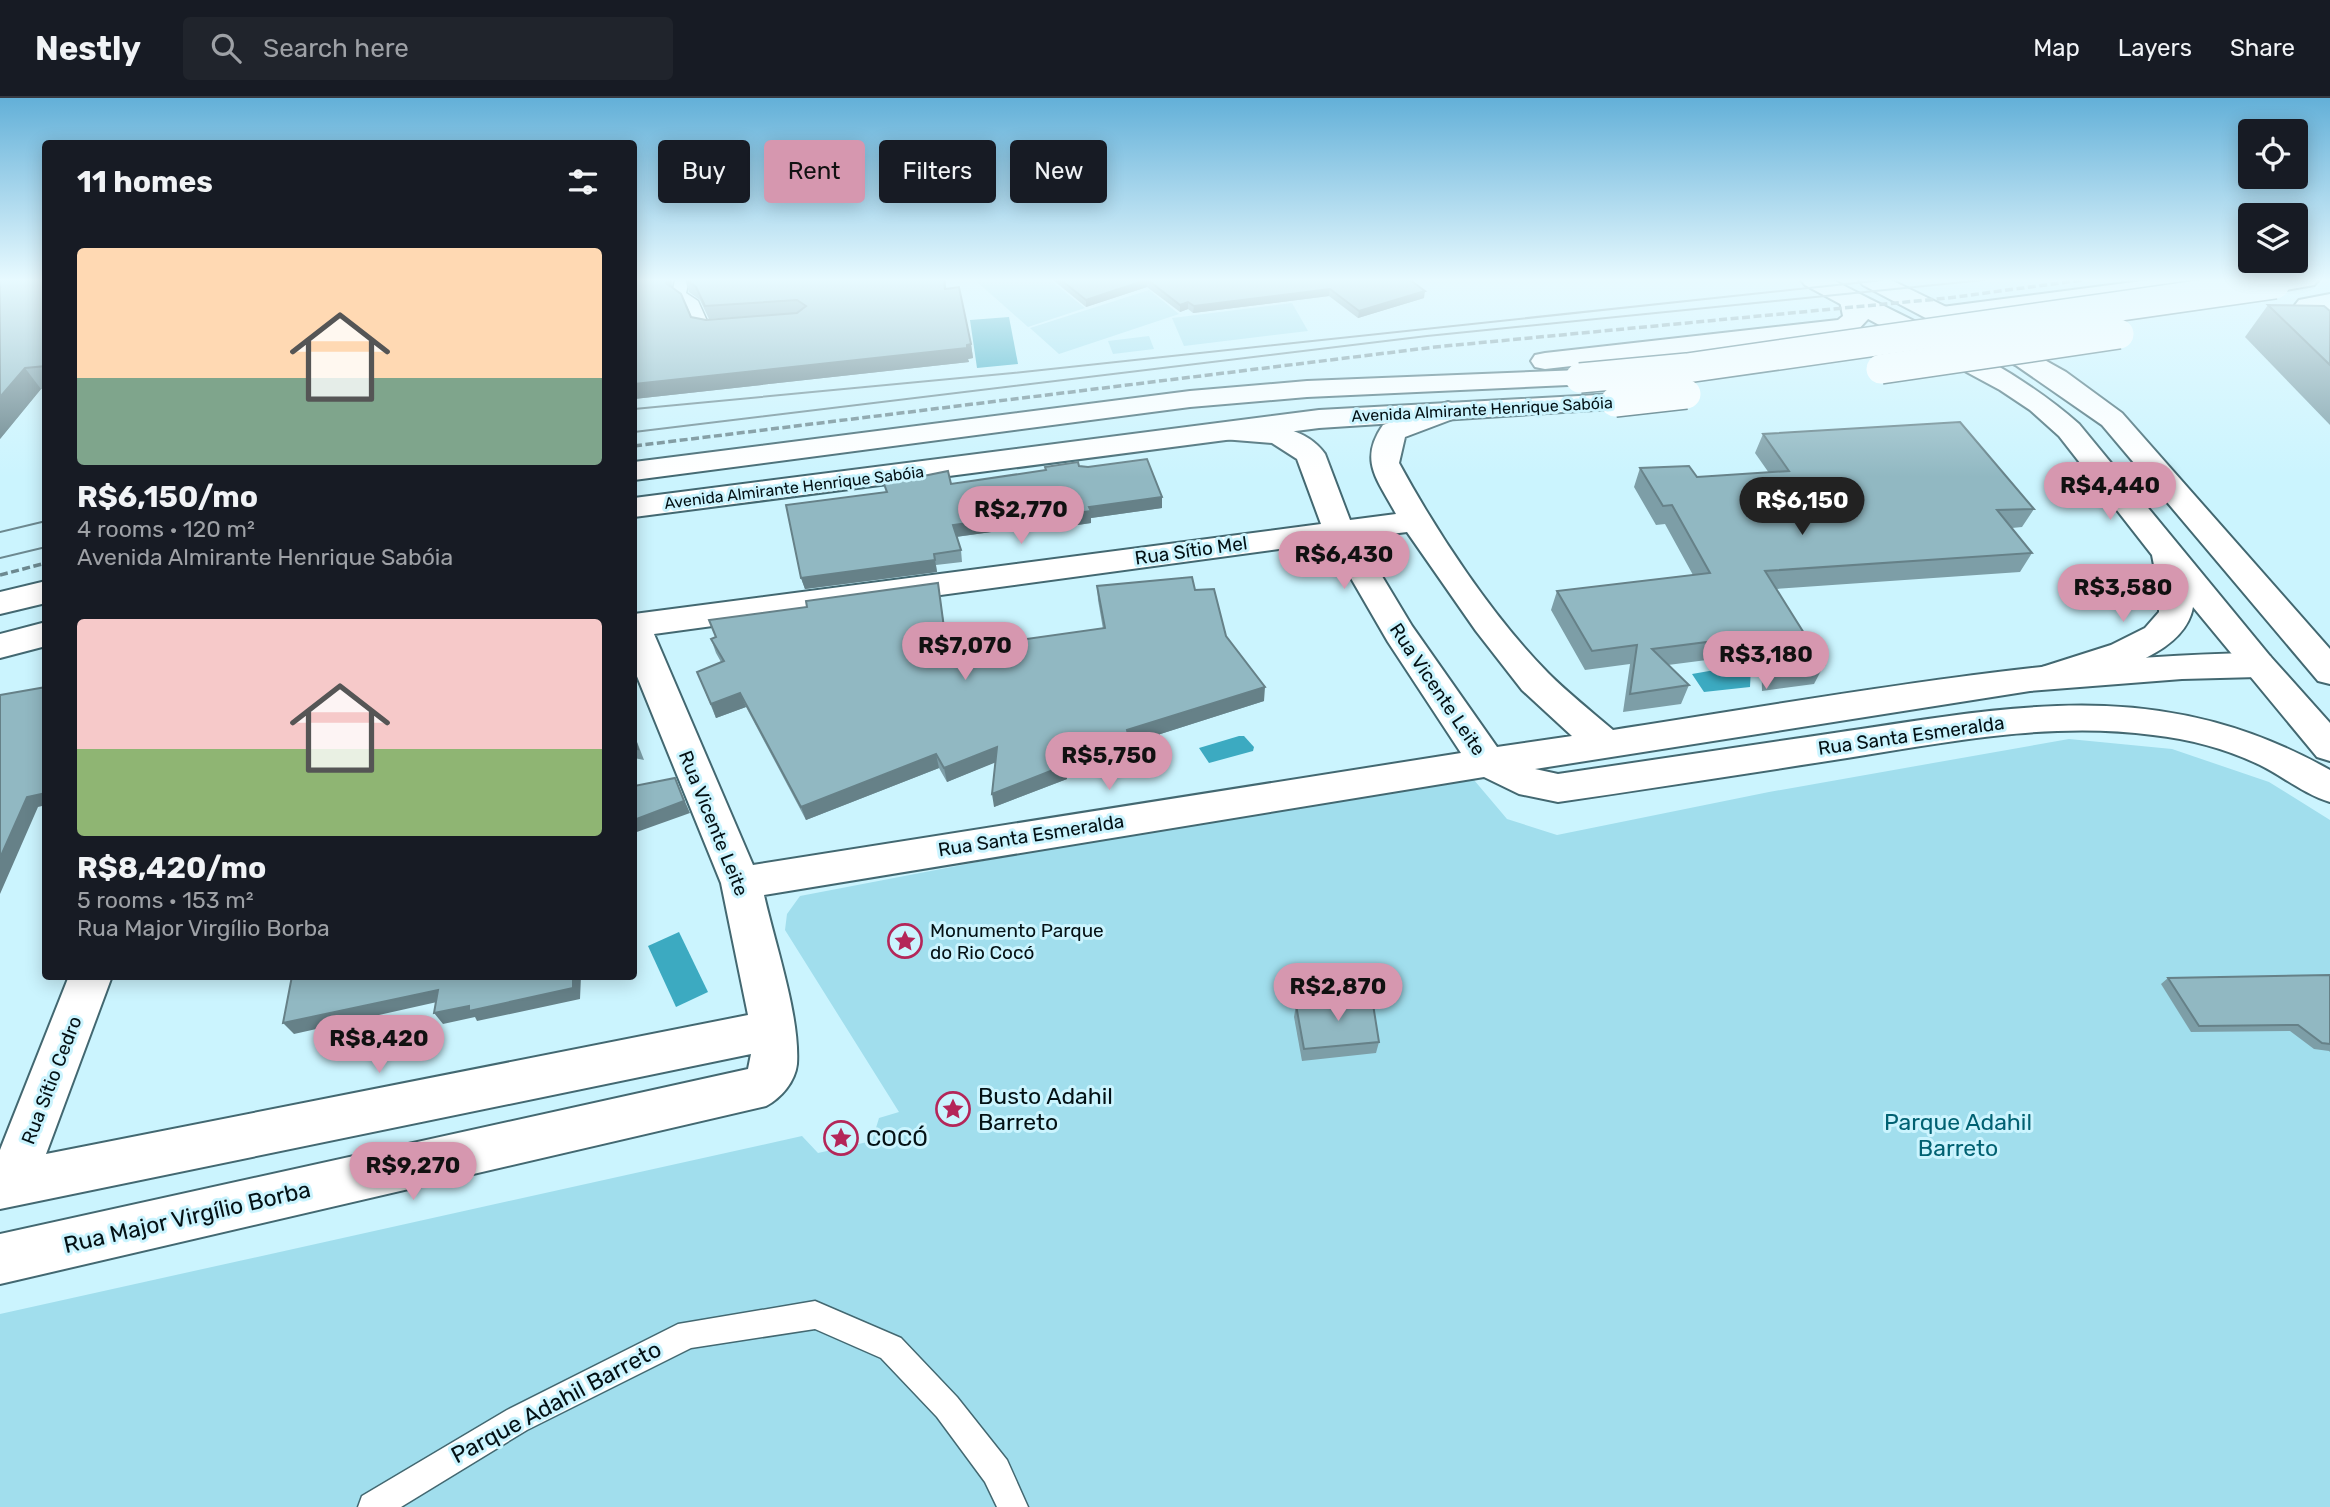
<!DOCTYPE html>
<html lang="en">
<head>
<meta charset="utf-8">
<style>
	:root { --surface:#171b24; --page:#20242c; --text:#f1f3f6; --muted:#9ea1a6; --line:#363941; --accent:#d697af }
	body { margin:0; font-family:Rubik,sans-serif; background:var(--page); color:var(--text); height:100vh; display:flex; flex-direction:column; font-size:26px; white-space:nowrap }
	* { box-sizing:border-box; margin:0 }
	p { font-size:23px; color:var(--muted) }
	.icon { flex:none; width:38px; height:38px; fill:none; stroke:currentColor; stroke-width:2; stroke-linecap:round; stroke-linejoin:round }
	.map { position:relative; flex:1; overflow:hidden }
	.details { position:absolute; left:42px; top:42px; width:595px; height:840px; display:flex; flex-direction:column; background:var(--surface); border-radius:7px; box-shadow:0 4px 18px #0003 }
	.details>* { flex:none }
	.hud { position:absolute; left:658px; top:42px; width:665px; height:63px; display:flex; gap:14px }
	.fabs { position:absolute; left:2238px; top:21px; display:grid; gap:14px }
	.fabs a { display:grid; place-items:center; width:70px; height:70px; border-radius:7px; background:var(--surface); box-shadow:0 4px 18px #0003; font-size:35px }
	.price { position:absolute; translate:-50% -60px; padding:0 16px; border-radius:24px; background:var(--accent); color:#111; font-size:23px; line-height:46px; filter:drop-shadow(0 2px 4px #0008) }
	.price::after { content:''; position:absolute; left:50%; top:42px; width:21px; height:16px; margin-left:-10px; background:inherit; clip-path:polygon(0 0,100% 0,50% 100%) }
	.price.current { background:#222; color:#fff }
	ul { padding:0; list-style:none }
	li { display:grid; align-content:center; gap:14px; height:371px; padding:0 35px }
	li span { display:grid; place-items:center; height:217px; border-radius:7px; color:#555 }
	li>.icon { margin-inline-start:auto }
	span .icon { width:126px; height:126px; fill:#fffc; stroke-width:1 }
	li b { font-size:30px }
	h2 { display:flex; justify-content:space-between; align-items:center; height:84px; padding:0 35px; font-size:30px }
	.tag { padding:0 24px; border-radius:7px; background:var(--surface); box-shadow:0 4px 18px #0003; font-size:24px; line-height:63px }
	.tag.current { background:var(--accent); color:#111 }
	header { display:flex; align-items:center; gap:42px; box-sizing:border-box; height:98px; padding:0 35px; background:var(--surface); border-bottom:2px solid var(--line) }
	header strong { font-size:33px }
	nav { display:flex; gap:38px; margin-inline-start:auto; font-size:24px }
	.search { width:490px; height:63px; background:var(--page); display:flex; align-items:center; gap:18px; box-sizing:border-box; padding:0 24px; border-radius:7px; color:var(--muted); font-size:26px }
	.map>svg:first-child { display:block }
	.green { fill:#a1deed }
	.water { fill:#3caac1 }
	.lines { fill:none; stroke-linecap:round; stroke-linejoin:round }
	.lane-casing { stroke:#436871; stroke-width:3 }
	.street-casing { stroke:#436871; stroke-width:4 }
	.secondary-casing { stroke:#436871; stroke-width:4 }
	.highway-casing { stroke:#436871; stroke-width:4 }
	.lane { fill:#fff; fill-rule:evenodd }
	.street { fill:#fff; fill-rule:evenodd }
	.secondary { fill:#fff; fill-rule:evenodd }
	.highway { fill:#fff; fill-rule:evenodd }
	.tram { stroke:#6d8990; stroke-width:2 }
	.rail { stroke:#6d8990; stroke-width:3.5; stroke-dasharray:8 3.5; stroke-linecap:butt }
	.highway-bridge-casing { stroke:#436871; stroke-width:32; stroke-linecap:butt }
	.highway-bridge { stroke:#fff; stroke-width:29 }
	.wall { fill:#7d9ea7 }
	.shaded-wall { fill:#668188 }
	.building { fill:#91b8c2; stroke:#668188; stroke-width:2 }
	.labels { text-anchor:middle; stroke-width:6; stroke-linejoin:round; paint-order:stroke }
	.far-street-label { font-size:16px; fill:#041115; stroke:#cbf4fe }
	.street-label { font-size:19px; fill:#041115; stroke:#cbf4fe }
	.poi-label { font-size:19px; fill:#041115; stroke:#cbf4fe; text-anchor:start }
	.near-poi-label { font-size:23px; fill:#041115; stroke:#cbf4fe; text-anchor:start }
	.near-park-label { font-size:23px; fill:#016172; stroke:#cbf4fe }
	.near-street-label { font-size:23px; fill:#041115; stroke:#cbf4fe }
</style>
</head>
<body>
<header>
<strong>Nestly</strong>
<div class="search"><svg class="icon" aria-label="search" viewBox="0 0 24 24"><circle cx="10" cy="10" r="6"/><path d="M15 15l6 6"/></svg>Search here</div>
<nav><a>Map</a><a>Layers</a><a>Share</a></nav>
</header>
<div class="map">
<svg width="2330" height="1409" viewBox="0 0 2330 1409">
	<rect width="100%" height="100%" fill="#cbf4fe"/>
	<g class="green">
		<polygon points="975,182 1050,182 1085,210 1028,229"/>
		<polygon points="1149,192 1179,216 1059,256 1030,230"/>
		<polygon points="1292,205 1308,233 1184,248 1172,220"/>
		<polygon points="1149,238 1154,251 1113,256 1108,243"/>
		<polygon points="2069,641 2172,651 2269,684 2330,722 2330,1409 0,1409 0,1216 802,1038 818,1055 872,1043 879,1020 899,1014 785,832 787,816 800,798 1423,679 1474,682 1507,721 1557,737 1769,694"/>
	</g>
	<g class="water">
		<polygon points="1009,219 1018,266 977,270 970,222"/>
		<polygon points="1747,563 1751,569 1750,589 1704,594 1692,576 1732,569 1731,565"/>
		<polygon points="1155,619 1167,664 1136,668 1125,624"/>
		<polygon points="1239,638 1244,638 1254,649 1253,653 1209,665 1199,650"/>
		<polygon points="679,834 708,894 676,909 648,848"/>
	</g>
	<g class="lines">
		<g class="lane-casing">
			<g id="lane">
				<polygon points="675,182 689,182 686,195 698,203 707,223 726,225 726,231 696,230 687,208 672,196"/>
				<polygon points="815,1203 901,1240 957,1299 1007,1362 1028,1409 997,1409 985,1384 937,1319 881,1260 815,1231 691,1250 527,1332 401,1409 358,1409 362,1398 507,1312 678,1226"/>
			</g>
		</g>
		<g class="street-casing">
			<path id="street" d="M 1448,304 L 1458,307 L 1462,313 L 1458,319 L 1405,339 L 1399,365 C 1437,435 1492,518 1548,575 C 1568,595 1591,613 1613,632 C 1828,599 2040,558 2258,555 L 2270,558 L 2276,567 L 2270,576 L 2258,579 L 2182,581 L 2030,593 L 1535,671 L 1558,676 C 1652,662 1747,648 1841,634 C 2021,607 2162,578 2330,672 L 2330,704 C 2304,696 2284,679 2260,667 C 2227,651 2189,641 2153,637 C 2051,623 1947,644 1847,660 C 1751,675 1654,690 1558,704 L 1519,696 L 1484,679 L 764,797 C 775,846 800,918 797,966 C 795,984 781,1000 766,1008 L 0,1186 L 0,1136 L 748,971 L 751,956 L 0,1111 L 0,1052 L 69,878 L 112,878 L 46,1056 L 748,917 L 721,785 L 634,571 L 634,516 L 1321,426 L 1297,361 L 1272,345 L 1210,340 L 1205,334 L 1210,328 L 1220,325 C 1255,327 1302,323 1325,356 L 1350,422 L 1396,416 C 1378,382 1358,363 1383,327 ZM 1407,434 L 1476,533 L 1522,592 L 1572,638 L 1497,649 L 1412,528 L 1359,440 ZM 1330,444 L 1388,544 L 1461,655 L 753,767 L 654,536 Z"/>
		</g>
		<g class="secondary-casing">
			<g id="secondary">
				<path d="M 1801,182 L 1833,182 C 1916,226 2008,263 2079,326 L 2270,558 L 2330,625 L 2330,663 L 2317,659 L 2193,509 C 2184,561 2096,578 2054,590 L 2042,587 L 2036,578 L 2042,569 L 2111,547 L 2145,530 L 2159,514 L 2159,493 L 2152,457 L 2059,338 L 2030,312 L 2000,292 L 1805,187 Z"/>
				<polygon points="1859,182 1891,182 1975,223 2066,274 2122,315 2330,551 2330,586 2318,583 2102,327 2017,268 1863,187"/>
			</g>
		</g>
		<g class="highway-casing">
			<g id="highway">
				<polygon points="2149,182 2217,182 2213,187 2204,190 1942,225 1933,223 1929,217 1933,211 1942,209"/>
				<polygon points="2265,182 2318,182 2314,187 2275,194 2266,191 2262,186"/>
				<polygon points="1853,195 1862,198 1869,220 1855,235 1846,237 1545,271 1535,269 1531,263 1535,257 1545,255 1838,222 1843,218 1840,203 1844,198"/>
				<polygon points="2330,196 2330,212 2308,215 2299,212 2295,207 2299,202"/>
				<polygon points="1580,272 1590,274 1594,280 1590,286 1307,299 1190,309 634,382 634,364 1190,293 1307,283"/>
				<polygon points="1615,296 1625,298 1629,304 1625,310 1319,330 634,419 634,400 1319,312"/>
				<polygon points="46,483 46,505 0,516 0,494"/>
				<polygon points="46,524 46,548 0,560 0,536"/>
			</g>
		</g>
		<use href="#lane" class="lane"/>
		<use href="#street" class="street"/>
		<use href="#secondary" class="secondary"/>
		<use href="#highway" class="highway"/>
		<g class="tram">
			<polyline points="634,311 1013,275 1883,182"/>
			<polyline points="634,334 1427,238 1984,182"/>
			<polyline points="0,434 46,423"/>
			<polyline points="0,460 46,449"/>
		</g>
		<g class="rail">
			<polyline points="634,348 1435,249 1948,200 2082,182"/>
			<polyline points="0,477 46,465"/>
		</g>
		<g class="highway-bridge-casing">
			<g id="highway-bridge">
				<polyline points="1881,271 2119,236"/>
				<polyline points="1580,280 1687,270 2275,186"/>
				<polyline points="1615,304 1686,296"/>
			</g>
		</g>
		<use href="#highway-bridge" class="highway-bridge"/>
	</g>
	<g class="wall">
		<polygon points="46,182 46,291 41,291 0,341"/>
		<polygon points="634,182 672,182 672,189 691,219 706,222 755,218 709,221 700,202 689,194 685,182 946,182 946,191 971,246 973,260 968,261 969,264 634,301"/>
		<polygon points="1053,182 1410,182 1424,200 1358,220 1329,198 1193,215 1188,211 1180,214 1147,189 1086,209"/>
		<polygon points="2268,207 2330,213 2330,327 2245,239"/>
		<polygon points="1763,336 2034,411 2022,429 2012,430 2032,455 2020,474 1776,491 1824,567 1814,586 1762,593 1761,555 1668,567 1689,587 1681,606 1623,614 1630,566 1585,572 1551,512 1557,493 1693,477 1665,426 1656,427 1634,389 1640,370 1697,379 1769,375 1755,355"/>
		<polygon points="1079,368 1162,399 1162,410 1091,420 1091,425 1057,430 1055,425 956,439 961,452 962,464 936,467 937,474 805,491 801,480 886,394 884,386 951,386"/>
		<polygon points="938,485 948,552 1103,531 1098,502 1097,488 1195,492 1226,538 1264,603 1129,646 1129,654 1064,665 1067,681 994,709 995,664 947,684 939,670 806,722 746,609 716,620 697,574 721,564 716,555 711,541 716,539 709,522 807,509"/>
		<polygon points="634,636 644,662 634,660"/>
		<polygon points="2330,877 2330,954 2329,953 2314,951 2290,933 2191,934 2161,886 2168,880"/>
		<polygon points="1296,907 1379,944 1376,955 1302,963 1294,919"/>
	</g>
	<g class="shaded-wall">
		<polygon points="666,182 672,182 670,198 666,185"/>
		<polygon points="1147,182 1147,189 1086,209 1086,202"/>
		<polygon points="1330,191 1329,198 1193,215 1194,208"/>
		<polygon points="1425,193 1424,200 1358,220 1359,213"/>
		<polygon points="1188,204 1188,211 1180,214 1180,207"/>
		<polygon points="971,246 973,260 968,261 969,264 634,301 634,286"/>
		<polygon points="25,270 41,291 0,341 0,299"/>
		<polygon points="1162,399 1162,410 1091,420 1091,425 1057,430 1056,418 1089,409"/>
		<polygon points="1054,413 1055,425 955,439 953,427"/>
		<polygon points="934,456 937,474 805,491 801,480"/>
		<polygon points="1265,589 1264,603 1129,646 1129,654 1057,666 1056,652 1127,632"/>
		<polygon points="740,595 746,609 716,620 711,606"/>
		<polygon points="997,649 999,663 947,684 944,670"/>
		<polygon points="936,656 939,670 806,722 801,709"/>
		<polygon points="1066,667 1067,681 994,709 992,696"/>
		<polygon points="675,680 690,715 634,735 634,722"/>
		<polygon points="46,695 46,707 38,709 0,796 0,760 27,699"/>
		<polygon points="573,878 581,878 580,901 477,923 475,919 443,926 434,915"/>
		<polygon points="438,892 446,902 294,936 283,925"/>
	</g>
	<g class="building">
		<polygon points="0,182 46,182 46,268 25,270 0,299"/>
		<polygon points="634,182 666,182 666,185 681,196 691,219 706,222 797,215 806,208 797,202 705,208 696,189 687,182 944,182 945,191 959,189 971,246 967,247 967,250 634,286"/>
		<polygon points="1061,182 1146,182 1086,202"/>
		<polygon points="1148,182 1410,182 1425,193 1359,213 1330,191 1194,208 1188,204 1180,207"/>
		<polygon points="2268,207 2324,208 2330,213 2330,267"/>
		<polygon points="1960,324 2034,411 1997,412 2032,455 1765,473 1824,567 1772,575 1770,536 1652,551 1689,587 1630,596 1637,547 1592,553 1557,493 1710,475 1672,407 1663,408 1640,370 1689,368 1697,379 1789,373 1763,336"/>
		<polygon points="1147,361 1162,399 1089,409 1091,413 1056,418 1054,413 953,427 961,452 934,456 935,462 801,480 786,407 887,394 884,386 948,373 951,386 1046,372 1045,369 1078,364 1079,368 1088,369"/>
		<polygon points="1192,479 1195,492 1214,491 1226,538 1265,589 1127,632 1129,640 1056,652 1066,667 992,696 997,649 944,670 936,656 801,709 740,595 711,606 697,574 724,563 711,541 716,539 709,522 807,509 806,503 938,485 947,552 1105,530 1097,488"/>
		<polygon points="46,589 46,695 27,699 0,760 0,597"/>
		<polygon points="634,638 638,651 634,650"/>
		<polygon points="675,680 684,703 634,722 634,688"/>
		<polygon points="2330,877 2330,946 2322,945 2298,927 2199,928 2168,880"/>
		<polygon points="292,878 573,878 573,890 469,913 469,908 434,915 438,892 283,925"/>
		<polygon points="1372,900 1379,944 1304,951 1296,907"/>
	</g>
	<linearGradient id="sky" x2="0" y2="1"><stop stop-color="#63b0d8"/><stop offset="0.48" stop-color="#e8faff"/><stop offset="1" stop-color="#e8faff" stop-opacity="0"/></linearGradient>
	<rect width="2330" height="379" fill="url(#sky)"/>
	<defs>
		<g id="sight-ring" transform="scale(1.75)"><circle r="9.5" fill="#cbf4fe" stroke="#b42659" stroke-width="1.5"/><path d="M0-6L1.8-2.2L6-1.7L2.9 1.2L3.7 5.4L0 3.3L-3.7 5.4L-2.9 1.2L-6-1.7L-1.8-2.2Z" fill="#b42659"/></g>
	</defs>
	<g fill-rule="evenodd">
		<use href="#sight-ring" x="905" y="843"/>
		<use href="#sight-ring" x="953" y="1011"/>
		<use href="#sight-ring" x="841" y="1040"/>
	</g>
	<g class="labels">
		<g class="far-street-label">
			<text transform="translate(1482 311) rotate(-3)" y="6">Avenida Almirante Henrique Sabóia</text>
			<text transform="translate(794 389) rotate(-7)" y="6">Avenida Almirante Henrique Sabóia</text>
		</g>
		<g class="street-label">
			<text transform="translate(1191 452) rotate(-8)" y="7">Rua Sítio Mel</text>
			<text transform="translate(1438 591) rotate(56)" y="7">Rua Vicente Leite</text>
			<text transform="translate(1911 637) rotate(-8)" y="7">Rua Santa Esmeralda</text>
			<text transform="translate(714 725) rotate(68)" y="7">Rua Vicente Leite</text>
			<text transform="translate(1031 737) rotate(-9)" y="7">Rua Santa Esmeralda</text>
			<text transform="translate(51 982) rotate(-69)" y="7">Rua Sítio Cedro</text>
		</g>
		<g class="poi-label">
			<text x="930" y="839">Monumento Parque<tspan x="930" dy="22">do Rio Cocó</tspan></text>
		</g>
		<g class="near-poi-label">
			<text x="978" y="1006">Busto Adahil<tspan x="978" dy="26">Barreto</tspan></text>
			<text x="866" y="1048">COCÓ</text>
		</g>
		<g class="near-park-label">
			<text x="1958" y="1032">Parque Adahil<tspan x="1958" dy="26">Barreto</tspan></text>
		</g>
		<g class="near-street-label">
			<text transform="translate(187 1119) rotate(-13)" y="8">Rua Major Virgílio Borba</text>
			<text transform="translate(556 1304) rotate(-28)" y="8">Parque Adahil Barreto</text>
		</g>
	</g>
</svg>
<div class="fabs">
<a><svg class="icon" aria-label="locate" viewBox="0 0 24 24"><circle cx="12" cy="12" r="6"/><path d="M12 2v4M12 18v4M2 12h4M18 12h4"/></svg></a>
<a><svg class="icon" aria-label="layers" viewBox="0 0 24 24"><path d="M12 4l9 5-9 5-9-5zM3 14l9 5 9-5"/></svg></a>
</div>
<b class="price" style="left:2110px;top:424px">R$4,440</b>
<b class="price current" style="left:1802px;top:439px">R$6,150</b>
<b class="price" style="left:1021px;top:448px">R$2,770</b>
<b class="price" style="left:1344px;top:493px">R$6,430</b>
<b class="price" style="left:2123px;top:526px">R$3,580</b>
<b class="price" style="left:965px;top:584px">R$7,070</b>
<b class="price" style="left:1766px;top:593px">R$3,180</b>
<b class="price" style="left:1109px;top:694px">R$5,750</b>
<b class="price" style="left:1338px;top:925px">R$2,870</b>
<b class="price" style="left:379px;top:977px">R$8,420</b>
<b class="price" style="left:413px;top:1104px">R$9,270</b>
<div class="hud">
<a class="tag">Buy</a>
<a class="tag current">Rent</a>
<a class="tag">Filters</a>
<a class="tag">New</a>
</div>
<section class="details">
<h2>11 homes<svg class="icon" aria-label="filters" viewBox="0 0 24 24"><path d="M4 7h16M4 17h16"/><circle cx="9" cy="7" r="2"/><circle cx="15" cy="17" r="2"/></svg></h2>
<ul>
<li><span style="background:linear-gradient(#ffd9b3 60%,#7fa58c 0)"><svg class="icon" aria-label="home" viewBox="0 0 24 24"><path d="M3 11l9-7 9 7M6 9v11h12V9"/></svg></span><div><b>R$6,150/mo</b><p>4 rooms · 120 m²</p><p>Avenida Almirante Henrique Sabóia</p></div></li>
<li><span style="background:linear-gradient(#f6c9c9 60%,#8fb573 0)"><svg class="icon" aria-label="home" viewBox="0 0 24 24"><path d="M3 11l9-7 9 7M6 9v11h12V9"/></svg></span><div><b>R$8,420/mo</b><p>5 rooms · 153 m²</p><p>Rua Major Virgílio Borba</p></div></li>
</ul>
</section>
</div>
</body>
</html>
